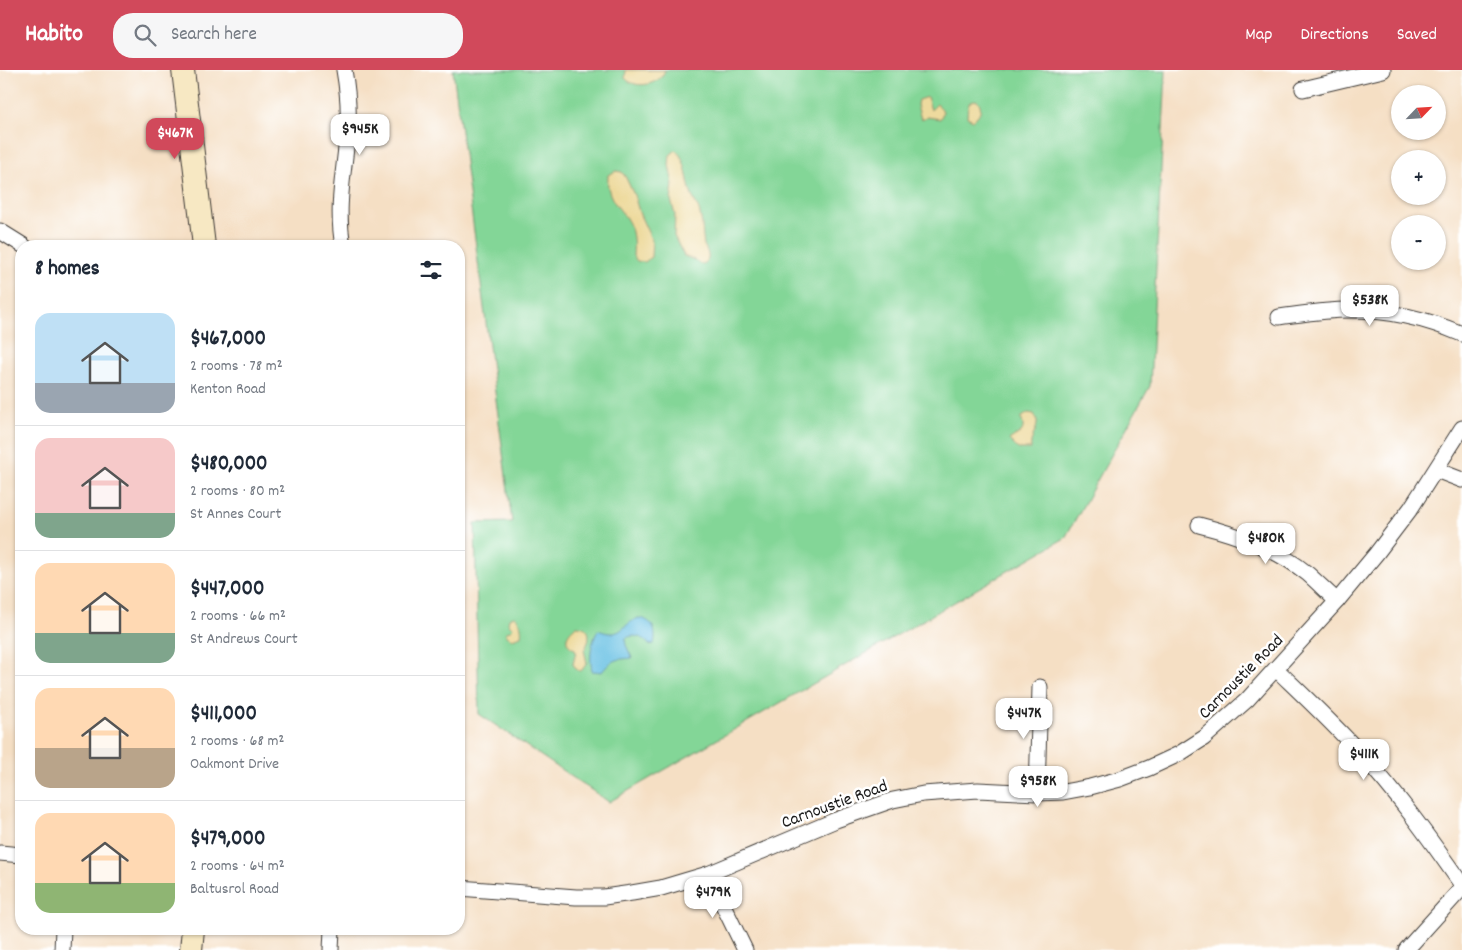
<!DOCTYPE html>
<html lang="en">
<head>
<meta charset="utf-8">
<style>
	:root { --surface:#fff; --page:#f6f6f7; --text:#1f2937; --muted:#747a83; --line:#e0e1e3; --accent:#d1495b }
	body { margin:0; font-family:Dekko,sans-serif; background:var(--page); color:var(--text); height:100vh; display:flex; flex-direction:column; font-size:19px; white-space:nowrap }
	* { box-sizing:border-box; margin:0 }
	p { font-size:16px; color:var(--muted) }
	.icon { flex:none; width:28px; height:28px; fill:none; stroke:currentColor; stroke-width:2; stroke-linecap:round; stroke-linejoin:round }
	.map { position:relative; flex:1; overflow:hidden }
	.panel { position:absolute; left:15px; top:170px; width:450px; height:695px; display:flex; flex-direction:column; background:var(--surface); border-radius:20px; box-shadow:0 1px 4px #0004 }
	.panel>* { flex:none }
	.needle { width:32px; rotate:65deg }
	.buttons { position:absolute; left:1391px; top:15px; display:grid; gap:10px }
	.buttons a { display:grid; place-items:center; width:55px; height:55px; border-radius:50%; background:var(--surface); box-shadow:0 1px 4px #0004; font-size:25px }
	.price { position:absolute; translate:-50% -42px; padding:0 11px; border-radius:10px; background:#fff; color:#222; font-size:16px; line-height:32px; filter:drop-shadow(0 1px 2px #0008) }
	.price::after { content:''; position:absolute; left:50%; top:30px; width:15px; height:11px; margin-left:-8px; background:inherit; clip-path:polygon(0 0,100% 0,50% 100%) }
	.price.selected { background:var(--accent); color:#fff }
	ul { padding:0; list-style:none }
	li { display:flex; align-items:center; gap:15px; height:125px; padding:0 20px }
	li+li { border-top:1px solid var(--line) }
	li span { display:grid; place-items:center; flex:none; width:140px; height:100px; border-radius:15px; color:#555 }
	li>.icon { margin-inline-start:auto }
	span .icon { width:60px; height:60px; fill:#fffc; stroke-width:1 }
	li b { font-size:21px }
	h2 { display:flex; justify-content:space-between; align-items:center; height:60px; padding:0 20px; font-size:21px }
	header { display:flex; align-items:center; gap:30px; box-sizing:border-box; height:70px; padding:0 25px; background:var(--accent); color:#fff }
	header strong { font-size:24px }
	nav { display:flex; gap:28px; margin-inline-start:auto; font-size:18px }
	.search { width:350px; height:45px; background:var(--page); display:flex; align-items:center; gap:12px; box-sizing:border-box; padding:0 18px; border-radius:20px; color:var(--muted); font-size:19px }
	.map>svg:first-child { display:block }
	.green { fill:#83d697; stroke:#50795a }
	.sand { fill:#eeda9e; stroke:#857b5d }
	.water { fill:#65bfe3; stroke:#406e80 }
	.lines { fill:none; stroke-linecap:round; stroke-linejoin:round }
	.street-casing { stroke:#3d3935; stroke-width:17 }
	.secondary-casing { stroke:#3d3935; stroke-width:24 }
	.street { stroke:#fff; stroke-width:15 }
	.secondary { stroke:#f7e8c3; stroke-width:22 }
	.labels { text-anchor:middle; stroke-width:5; stroke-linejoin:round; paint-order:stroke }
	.street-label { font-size:18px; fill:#1c1c1c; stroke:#fff }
</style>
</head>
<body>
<header>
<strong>Habito</strong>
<div class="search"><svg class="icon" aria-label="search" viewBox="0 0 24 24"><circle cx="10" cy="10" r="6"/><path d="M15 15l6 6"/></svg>Search here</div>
<nav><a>Map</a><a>Directions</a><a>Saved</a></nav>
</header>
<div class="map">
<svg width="1462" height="880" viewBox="0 0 1462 880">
	<rect width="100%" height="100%" fill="#fff"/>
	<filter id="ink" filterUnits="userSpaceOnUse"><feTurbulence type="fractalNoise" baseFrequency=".02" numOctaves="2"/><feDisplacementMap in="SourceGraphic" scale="10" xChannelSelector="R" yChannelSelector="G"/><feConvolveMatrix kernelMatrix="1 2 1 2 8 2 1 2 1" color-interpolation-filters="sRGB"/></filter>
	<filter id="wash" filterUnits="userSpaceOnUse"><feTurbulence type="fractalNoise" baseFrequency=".0096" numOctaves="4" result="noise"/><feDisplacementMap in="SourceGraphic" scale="20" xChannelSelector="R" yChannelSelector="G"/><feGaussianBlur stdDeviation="1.12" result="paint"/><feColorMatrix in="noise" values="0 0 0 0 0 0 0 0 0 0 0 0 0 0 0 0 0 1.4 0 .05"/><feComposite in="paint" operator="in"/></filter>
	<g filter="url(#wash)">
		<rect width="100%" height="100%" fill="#f5dfc4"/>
		<polygon class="green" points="453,0 1166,0 1150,316 1065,468 609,732 479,644 475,453 512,452"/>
		<g class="sand">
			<path d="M 626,0 L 665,0 C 661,15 635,20 625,8 Z"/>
			<polygon points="927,27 931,40 937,34 942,39 943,43 940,49 927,47 921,49 917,35 918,30"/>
			<path d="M 974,30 L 978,31 C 983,38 980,45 973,50 L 967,47 C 968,40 966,32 974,30 Z"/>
			<path d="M 676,80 C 687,90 687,113 692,126 C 695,132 699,138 700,144 C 703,154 702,165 704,175 C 706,179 709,184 708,189 C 706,194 703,194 699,194 L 695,190 L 684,186 L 674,166 L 675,145 L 671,130 L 673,114 L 669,95 L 670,85 Z"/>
			<path d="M 616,101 L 622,102 L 626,108 L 634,125 L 640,145 L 652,171 L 651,187 L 645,192 L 637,191 L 633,186 C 634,173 634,160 626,148 C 620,139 612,132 609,121 C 607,116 608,110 608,105 Z"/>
			<path d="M 1028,343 L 1034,344 C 1043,357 1029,365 1031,379 L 1018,379 L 1009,370 C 1019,362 1027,364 1021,348 Z"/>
			<path d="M 514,546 C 521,550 522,559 521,566 L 512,569 L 507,566 L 506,563 L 513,558 L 508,553 L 509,548 Z"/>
			<path d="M 577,556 C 592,556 591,570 584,580 L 587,593 L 582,600 L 580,601 L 577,600 L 573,594 L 576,582 L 575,579 C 562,574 566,563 577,556 Z"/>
		</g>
		<path class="water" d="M 638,548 C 653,549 657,561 654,574 L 649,575 C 644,567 633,563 625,569 L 626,575 L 632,588 C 615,590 613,588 602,602 L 592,601 C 589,586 591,573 598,560 C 622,569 620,556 638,548 Z"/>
	</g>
	<g filter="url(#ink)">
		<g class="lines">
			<g class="street-casing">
				<g id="street">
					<polyline points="1303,19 1383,0"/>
					<polyline points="0,161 24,176"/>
					<path d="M 343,176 C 335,133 346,96 348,54 C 349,36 347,17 344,0"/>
					<path d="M 1279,247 C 1302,244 1325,240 1349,240 C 1387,240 1427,249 1462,264"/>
					<polyline points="1436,400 1462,410"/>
					<path d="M 1199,455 C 1238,465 1276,478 1308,504 C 1318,513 1327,522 1337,531"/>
					<path d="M 1276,599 C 1304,626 1333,653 1359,682 C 1397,723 1430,769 1462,815"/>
					<polyline points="1037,723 1040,617"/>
					<polyline points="0,783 21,785"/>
					<polyline points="708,804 745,880"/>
					<polyline points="459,818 576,827 604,827 632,823 661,818 708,804 836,750 893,730 923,724 978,720 1037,723 1063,722 1090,717 1120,709 1149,698 1179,684 1204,668 1247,630 1337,531 1376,484 1411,438 1462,358"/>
					<polyline points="62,880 63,859"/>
					<polyline points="331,880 332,859"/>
					<polyline points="1406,880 1462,818"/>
				</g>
			</g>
			<g class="secondary-casing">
				<g id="secondary">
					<polyline points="183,0 204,176"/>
					<polyline points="191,880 193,859"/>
				</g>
			</g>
			<use href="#street" class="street"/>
			<use href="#secondary" class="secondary"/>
		</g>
	</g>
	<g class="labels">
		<g class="street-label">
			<text transform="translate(1240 606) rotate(-45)" y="6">Carnoustie Road</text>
			<text transform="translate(834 733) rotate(-20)" y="6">Carnoustie Road</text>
		</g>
	</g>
</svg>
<div class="buttons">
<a><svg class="needle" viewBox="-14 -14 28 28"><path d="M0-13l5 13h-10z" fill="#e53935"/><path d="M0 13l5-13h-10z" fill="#747a83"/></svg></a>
<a>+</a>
<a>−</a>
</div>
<b class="price" style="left:360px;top:86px">$945K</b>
<b class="price selected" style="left:175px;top:90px">$467K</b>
<b class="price" style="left:1370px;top:257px">$538K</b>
<b class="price" style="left:1266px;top:495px">$480K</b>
<b class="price" style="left:1024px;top:670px">$447K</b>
<b class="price" style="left:1364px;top:711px">$411K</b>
<b class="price" style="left:1038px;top:738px">$958K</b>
<b class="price" style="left:713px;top:849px">$479K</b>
<section class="panel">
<h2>8 homes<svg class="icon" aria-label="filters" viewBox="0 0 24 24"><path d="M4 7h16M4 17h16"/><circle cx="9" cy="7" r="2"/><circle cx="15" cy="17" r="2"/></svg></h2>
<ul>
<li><span style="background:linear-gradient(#bfe0f5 70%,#9aa5b1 0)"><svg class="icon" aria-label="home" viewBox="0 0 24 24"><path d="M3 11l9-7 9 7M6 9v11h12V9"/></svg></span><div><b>$467,000</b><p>2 rooms · 78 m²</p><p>Kenton Road</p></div></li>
<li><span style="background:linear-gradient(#f6c9c9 75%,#7fa58c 0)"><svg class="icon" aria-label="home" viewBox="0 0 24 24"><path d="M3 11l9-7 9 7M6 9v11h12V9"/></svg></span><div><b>$480,000</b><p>2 rooms · 80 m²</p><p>St Annes Court</p></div></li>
<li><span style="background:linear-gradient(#ffd9b3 70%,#7fa58c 0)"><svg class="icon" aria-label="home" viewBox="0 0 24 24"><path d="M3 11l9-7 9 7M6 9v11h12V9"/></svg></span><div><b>$447,000</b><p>2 rooms · 66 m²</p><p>St Andrews Court</p></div></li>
<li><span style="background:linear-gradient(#ffd9b3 60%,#b9a48a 0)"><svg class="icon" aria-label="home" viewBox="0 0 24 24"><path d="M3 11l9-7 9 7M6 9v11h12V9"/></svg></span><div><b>$411,000</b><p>2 rooms · 68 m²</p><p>Oakmont Drive</p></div></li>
<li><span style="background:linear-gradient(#ffd9b3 70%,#8fb573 0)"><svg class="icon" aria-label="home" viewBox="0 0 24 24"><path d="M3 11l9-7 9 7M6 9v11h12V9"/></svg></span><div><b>$479,000</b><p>2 rooms · 64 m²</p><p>Baltusrol Road</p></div></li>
</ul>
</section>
</div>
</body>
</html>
